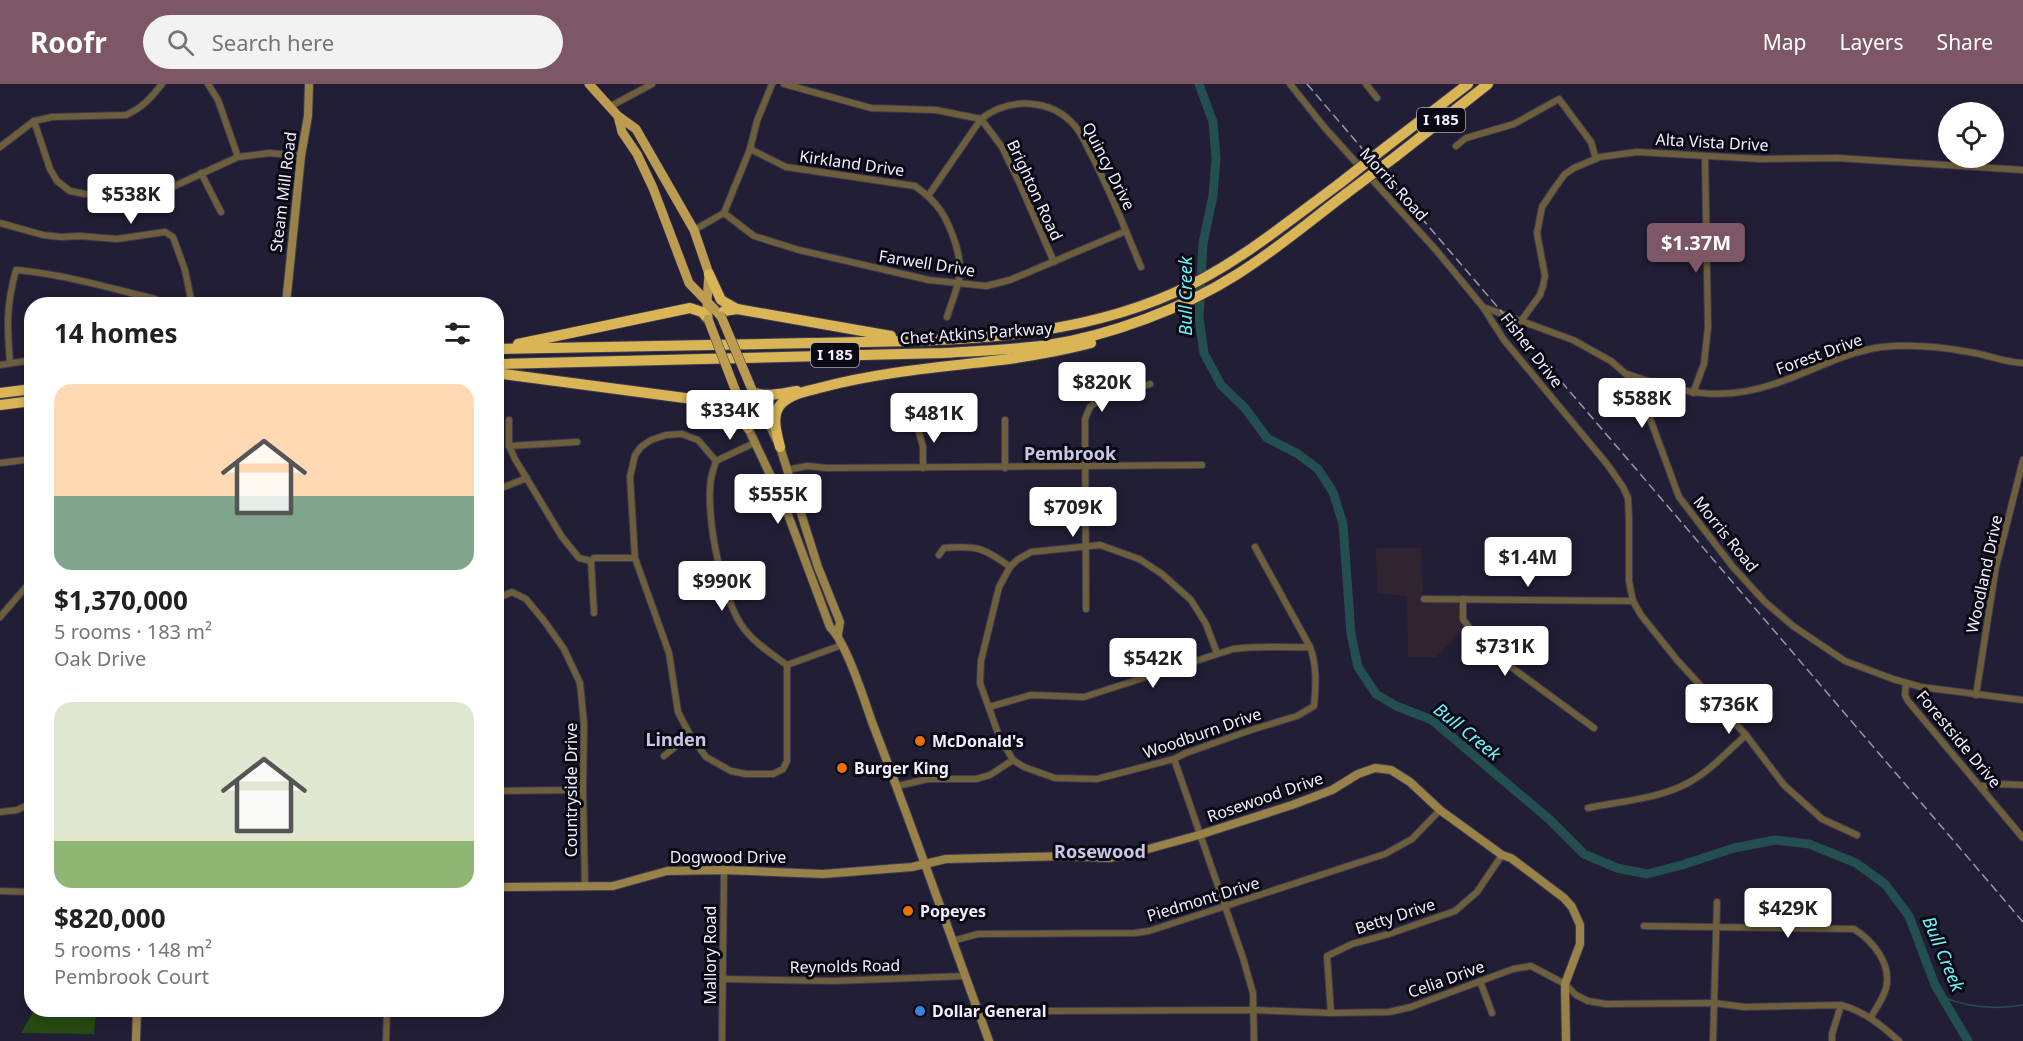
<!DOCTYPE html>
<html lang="en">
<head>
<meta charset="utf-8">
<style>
	:root { --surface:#fff; --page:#f2f2f2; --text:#202124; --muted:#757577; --accent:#7e5766 }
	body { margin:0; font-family:"Noto Sans",sans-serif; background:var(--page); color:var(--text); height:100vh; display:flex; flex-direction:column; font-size:22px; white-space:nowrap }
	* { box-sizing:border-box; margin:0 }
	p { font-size:20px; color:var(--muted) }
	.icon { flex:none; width:33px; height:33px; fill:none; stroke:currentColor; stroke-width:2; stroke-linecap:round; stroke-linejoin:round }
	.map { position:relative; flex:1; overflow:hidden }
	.drawer { position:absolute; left:24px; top:213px; width:480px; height:720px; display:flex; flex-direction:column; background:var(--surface); border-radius:24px; box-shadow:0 3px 9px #0003 }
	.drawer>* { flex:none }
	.fabs { position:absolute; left:1938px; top:18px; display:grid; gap:12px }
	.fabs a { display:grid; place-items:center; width:66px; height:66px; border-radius:50%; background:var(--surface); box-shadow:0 3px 9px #0003; font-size:30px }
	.price { position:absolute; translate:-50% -51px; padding:0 14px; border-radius:6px; background:#fff; color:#222; font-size:20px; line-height:39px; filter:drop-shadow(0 2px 3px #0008) }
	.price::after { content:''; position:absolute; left:50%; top:36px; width:18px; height:14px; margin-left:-9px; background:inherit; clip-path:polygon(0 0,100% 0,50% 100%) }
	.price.active { background:var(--accent); color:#fff }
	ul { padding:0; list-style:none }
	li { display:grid; align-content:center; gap:12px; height:318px; padding:0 30px }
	li span { display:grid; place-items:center; height:186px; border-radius:18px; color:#555 }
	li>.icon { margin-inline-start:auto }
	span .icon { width:108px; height:108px; fill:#fffc; stroke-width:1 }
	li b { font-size:26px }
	h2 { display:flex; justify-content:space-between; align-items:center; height:72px; padding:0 30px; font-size:26px }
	header { display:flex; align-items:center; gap:36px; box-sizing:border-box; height:84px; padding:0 30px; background:var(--accent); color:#fff }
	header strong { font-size:28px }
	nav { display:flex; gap:33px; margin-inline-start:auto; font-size:21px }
	.search { width:420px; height:54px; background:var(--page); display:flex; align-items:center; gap:15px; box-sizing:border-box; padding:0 21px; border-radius:33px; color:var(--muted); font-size:22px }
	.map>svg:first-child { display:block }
	.commercial { fill:#312431 }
	.green { fill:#264a12 }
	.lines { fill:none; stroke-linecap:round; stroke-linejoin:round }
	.stream { stroke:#234f51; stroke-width:1.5 }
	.river { stroke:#234f51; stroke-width:9 }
	.street-casing { stroke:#3f3b52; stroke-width:8 }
	.secondary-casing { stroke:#3f3b52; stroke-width:10 }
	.primary-casing { stroke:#3f3b52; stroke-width:10 }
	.highway-casing { stroke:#3f3b52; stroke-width:12 }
	.street { stroke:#6e5f3c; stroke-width:6 }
	.secondary { stroke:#998248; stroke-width:8 }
	.primary { stroke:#bb9c50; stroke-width:9 }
	.highway { stroke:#dab556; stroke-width:10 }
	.rail { stroke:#9997ab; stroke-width:1.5; stroke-dasharray:9 4.5; stroke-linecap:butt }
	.primary-bridge-casing { stroke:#3f3b52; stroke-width:10; stroke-linecap:butt }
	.highway-bridge-casing { stroke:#3f3b52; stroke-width:12; stroke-linecap:butt }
	.primary-bridge { stroke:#bb9c50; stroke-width:9 }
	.highway-bridge { stroke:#dab556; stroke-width:10 }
	.food-dot { fill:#e8710a; stroke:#0b0a14; stroke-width:2 }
	.shop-dot { fill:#3f7fe0; stroke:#0b0a14; stroke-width:2 }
	.labels { text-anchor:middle; stroke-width:6; stroke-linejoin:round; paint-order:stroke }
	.shield { fill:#0b0a14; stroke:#abaab8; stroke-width:1.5 }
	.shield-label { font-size:15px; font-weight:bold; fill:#efeeff }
	.street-label { font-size:16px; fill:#efeeff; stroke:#0b0a14 }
	.poi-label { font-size:16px; font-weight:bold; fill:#efeeff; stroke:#0b0a14; text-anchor:start }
	.water-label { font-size:18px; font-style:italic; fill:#6af5fc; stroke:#0b0a14 }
	.neighbourhood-label { font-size:18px; font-weight:bold; fill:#c9c5e7; stroke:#0b0a14 }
</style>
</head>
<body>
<header>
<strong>Roofr</strong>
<div class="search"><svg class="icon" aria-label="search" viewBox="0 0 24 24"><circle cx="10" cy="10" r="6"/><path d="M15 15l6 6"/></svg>Search here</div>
<nav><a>Map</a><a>Layers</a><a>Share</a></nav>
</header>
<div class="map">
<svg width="2023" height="957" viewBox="0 0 2023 957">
	<rect width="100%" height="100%" fill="#221e36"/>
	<polygon class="commercial" points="1376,464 1421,464 1423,519 1459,519 1462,547 1436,573 1408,573 1407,512 1377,509"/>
	<polygon class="green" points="34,926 96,926 94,950 21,949"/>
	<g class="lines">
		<path class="stream" d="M 1942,913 C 1968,923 1996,926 2023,921"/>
		<polyline class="river" points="1199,0 1213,38 1216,74 1213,112 1203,159 1199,234 1204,269 1221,301 1245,324 1267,354 1298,370 1318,385 1333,408 1343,440 1351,550 1358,583 1376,610 1396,622 1432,636 1549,735 1584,770 1617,784 1647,790 1682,781 1734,764 1775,756 1809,760 1856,779 1885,800 1909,832 1935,901 1968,957"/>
		<g class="street-casing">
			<g id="street">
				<polyline points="208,0 218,16 238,73"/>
				<polyline points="784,0 871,24 936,26 981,35 1002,63 1019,98 1054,178"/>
				<polyline points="1290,0 1325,44 1361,84"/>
				<polyline points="1366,0 1377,14"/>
				<polyline points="609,23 652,0"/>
				<polyline points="34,37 50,85 57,97 70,107 85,110 149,110 168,105 238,73 270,69 301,72"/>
				<polyline points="1456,62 1466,54 1514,40 1559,15 1591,58 1596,75"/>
				<path d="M 0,63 L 34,37 L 52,33 L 126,31 C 142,24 151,14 162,0"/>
				<path d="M 750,65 L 786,83 L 915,102 C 939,119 947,133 956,161 C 958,169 961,180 960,188 C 959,203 951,219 947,233"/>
				<polyline points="201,89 221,128"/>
				<polyline points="1368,91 1436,166 1483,223 1573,256 1611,277 1626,290 1642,313 1679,413 1733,483 1765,518 1793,542 1845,577 1893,595 1921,603 2023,616"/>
				<path d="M 928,112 L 981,35 C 1009,13 1051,14 1075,42 C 1082,50 1086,61 1091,70 C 1110,106 1125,145 1141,183"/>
				<polyline points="724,129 754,152 799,166 929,196 986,202 1010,196 1126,147"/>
				<polyline points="0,139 43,151 61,153 80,152 117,155 165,148 173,153 185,186 192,220"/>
				<polyline points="694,146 724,129 750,65 757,37 772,0"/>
				<polyline points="1483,223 1504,256 1607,380 1623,403 1628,414 1629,436 1629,497 1633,517 1641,531 1677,576 1746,651 1784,701 1822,735 1857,751"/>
				<polyline points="1521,237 1540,211 1543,202 1545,192 1537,149 1542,123 1554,105 1565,90 1574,84 1600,73 1637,68 1761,75 1837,74 2023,86"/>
				<path d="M 10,279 C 7,241 6,223 16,186 C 63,190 109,204 155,215 L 156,220"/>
				<polyline points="0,281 32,276"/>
				<path d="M 1627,290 C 1681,308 1718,319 1774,300 C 1811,288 1844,268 1882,263 C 1911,260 1942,263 1969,268 C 1988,271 2004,278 2023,279"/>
				<polyline points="1693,309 1704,280 1708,243 1705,73"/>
				<polyline points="509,336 509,362 515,375 562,453 579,474 591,477 594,474 635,474"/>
				<polyline points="1005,336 1005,384"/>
				<polyline points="917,341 923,363 923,384"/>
				<polyline points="509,362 577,358"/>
				<polyline points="716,377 698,356 682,350 666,351 651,356 641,363 635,371 630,393 635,474 669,569 678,628 690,651 706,673 731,687 746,690 773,690 783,685 787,677 787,581"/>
				<path d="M 716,377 C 714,383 712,389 711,395 C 705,431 722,517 745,546 C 756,560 773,571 787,581 L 842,561"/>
				<polyline points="716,377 754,359"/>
				<polyline points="0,379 32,375"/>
				<polyline points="787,386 807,382 827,384 1202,381"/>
				<polyline points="496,406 527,394"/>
				<path d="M 939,471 L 944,464 C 976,461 985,464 1010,483"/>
				<polyline points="591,477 594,529"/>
				<polyline points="496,515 512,508 526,515 545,538 564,565 580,599 584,640 583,706 585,803"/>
				<polyline points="1424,515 1633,517"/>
				<polyline points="1463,515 1463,535 1481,561 1594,644"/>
				<polyline points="1086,525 1085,335 1090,323 1096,318 1150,300"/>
				<polyline points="0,533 32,496"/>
				<path d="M 1217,569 L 1206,540 L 1191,516 L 1162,490 L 1139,475 L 1100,461 L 1031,468 L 1017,476 L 1010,483 L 999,503 L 981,577 L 980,599 L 999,652 L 1013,676 L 1024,683 L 1055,694 L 1097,695 L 1174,675 L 1186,669 L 1251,646 L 1297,632 L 1314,622 C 1316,602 1317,581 1310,563 L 1255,463"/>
				<polyline points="1906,599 1905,611 1908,617 2023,754"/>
				<polyline points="1976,611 1996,483 2023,376"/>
				<path d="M 989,623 L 1031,611 L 1084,613 L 1233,565 C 1259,561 1284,564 1310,563"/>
				<polyline points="664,672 690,651"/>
				<polyline points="1174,675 1243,874 1253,909 1254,957"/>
				<polyline points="897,702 928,695 976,695 990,691 1013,676"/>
				<polyline points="1981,702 1999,700 2023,701"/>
				<polyline points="497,707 583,706"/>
				<path d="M 1588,724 C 1621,717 1658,715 1688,699 C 1710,687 1727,668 1746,651"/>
				<polyline points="0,728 17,726 32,719"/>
				<polyline points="0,807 32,808"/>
				<path d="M 1644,842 L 1854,845 C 1873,857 1892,880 1886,904 C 1883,915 1876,924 1871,933"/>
				<polyline points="952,857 978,850 1135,849 1149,847 1385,770 1412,755 1440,726"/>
				<polyline points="724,895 833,897 966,892"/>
				<polyline points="1480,897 1492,929"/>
				<polyline points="470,926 479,926"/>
				<polyline points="1331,929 1327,872 1352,860 1389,850 1455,827 1477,808 1502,771"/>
				<path d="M 980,932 L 1013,928 L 1045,927 L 1254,926 L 1331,929 L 1389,928 L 1411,923 L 1513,885 L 1531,882 L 1565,900 L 1576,911 L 1588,917 L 1606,920 L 1714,919 L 1744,923 L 1841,921 C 1864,927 1881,941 1899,957"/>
				<polyline points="386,957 387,926"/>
				<polyline points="722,957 724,786"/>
				<polyline points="1713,957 1717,818"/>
				<polyline points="1832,957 1832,950 1841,921"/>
			</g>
		</g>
		<g class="secondary-casing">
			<g id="secondary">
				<polyline points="286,220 301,72 308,32 309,0"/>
				<path d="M 753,308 L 748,344 L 784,420 L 830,543 C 846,558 864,615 872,638 C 913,744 950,851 989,957"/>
				<polyline points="738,313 767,336 780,363 818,483 840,538 838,550"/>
				<polyline points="496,803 613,802 667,787 724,786 823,790 912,783 946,775 1068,772 1109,774 1130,770 1199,751 1292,721 1332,706 1358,690 1375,684 1391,686 1410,698 1440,726 1502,771 1511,774 1564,814 1572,823 1580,841 1580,860 1565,900 1566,957"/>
				<polyline points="136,957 137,926"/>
			</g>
		</g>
		<g class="primary-casing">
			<g id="primary">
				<polyline points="589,0 618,32 636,45 694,146 709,190 707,217 708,235"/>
				<polyline points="618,32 622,48 637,70 653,104 689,199 721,232"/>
			</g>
		</g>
		<g class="highway-casing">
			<g id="highway">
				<polyline points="1386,63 1468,0"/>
				<polyline points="1395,73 1488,0"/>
				<polyline points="709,190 721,216 737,225"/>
				<polyline points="721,232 724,227 737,225 891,252"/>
				<polyline points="518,260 690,224 702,228 708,235"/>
				<path d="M 496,265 C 601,263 706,261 810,259 C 934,256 1061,260 1176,208 C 1236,181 1286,139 1339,100"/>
				<path d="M 496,280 L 943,269 C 978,267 1013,266 1048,261 C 1109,252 1184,224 1236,191 C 1275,167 1310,137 1347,109"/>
				<path d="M 496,289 L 723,319 C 737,325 742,330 748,344"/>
				<path d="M 753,308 C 767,314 783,309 797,307"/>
				<polyline points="0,309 32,305"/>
				<polyline points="0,321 32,317"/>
				<path d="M 780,363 C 777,350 770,330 782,319 C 792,310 806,307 819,304 C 879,288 940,283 1001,276 C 1031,272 1061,267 1091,259"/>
			</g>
		</g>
		<use href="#street" class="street"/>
		<use href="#secondary" class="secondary"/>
		<use href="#primary" class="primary"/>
		<use href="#highway" class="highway"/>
		<polyline class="rail" points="1307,0 2023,838"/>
		<g class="primary-bridge-casing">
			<g id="primary-bridge">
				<polyline points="721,232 753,308"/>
				<polyline points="708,235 738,313"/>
			</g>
		</g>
		<g class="highway-bridge-casing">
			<g id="highway-bridge">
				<polyline points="1339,100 1386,63"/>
				<polyline points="1347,109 1395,73"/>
			</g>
		</g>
		<use href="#primary-bridge" class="primary-bridge"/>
		<use href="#highway-bridge" class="highway-bridge"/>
	</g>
	<g class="food-dot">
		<circle cx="920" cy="657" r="6"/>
		<circle cx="842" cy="684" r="6"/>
		<circle cx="908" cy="827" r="6"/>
	</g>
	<circle class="shop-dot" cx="920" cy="927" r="6"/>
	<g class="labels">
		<g class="shield">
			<rect x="1417" y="24" width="48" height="24" rx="4.5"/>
			<rect x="811" y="259" width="48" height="24" rx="4.5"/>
		</g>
		<g class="shield-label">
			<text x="1441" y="41">I 185</text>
			<text x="835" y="276">I 185</text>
		</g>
		<g class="street-label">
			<text transform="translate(1712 58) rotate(3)" y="6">Alta Vista Drive</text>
			<text transform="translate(852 79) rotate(8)" y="6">Kirkland Drive</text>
			<text transform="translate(1109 82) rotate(63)" y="6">Quincy Drive</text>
			<text transform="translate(1394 100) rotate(48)" y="6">Morris Road</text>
			<text transform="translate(1035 106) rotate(65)" y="6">Brighton Road</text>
			<text transform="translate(283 108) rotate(-83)" y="6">Steam Mill Road</text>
			<text transform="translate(927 179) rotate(9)" y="6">Farwell Drive</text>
			<text transform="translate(976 249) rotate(-4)" y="6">Chet Atkins Parkway</text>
			<text transform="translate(1532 266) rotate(52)" y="6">Fisher Drive</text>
			<text transform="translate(1819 270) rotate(-20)" y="6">Forest Drive</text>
			<text transform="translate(1726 450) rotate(51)" y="6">Morris Road</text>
			<text transform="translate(1984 490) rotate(-78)" y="6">Woodland Drive</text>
			<text transform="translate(1202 649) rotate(-19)" y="6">Woodburn Drive</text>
			<text transform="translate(1959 655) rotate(50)" y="6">Forestside Drive</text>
			<text transform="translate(571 706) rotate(-90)" y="6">Countryside Drive</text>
			<text transform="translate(1265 713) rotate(-19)" y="6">Rosewood Drive</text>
			<text x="728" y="779">Dogwood Drive</text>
			<text transform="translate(1203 815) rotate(-17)" y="6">Piedmont Drive</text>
			<text transform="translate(1395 832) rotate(-18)" y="6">Betty Drive</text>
			<text transform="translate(710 871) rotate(-90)" y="6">Mallory Road</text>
			<text transform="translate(845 882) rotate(-1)" y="6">Reynolds Road</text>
			<text transform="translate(1446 895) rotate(-20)" y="6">Celia Drive</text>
		</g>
		<g class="poi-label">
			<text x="932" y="663">McDonald's</text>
			<text x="854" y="690">Burger King</text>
			<text x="920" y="833">Popeyes</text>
			<text x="932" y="933">Dollar General</text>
		</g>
		<g class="water-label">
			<text transform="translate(1186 212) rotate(-90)" y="6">Bull Creek</text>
			<text transform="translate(1467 648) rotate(39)" y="6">Bull Creek</text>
			<text transform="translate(1943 870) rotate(67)" y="6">Bull Creek</text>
		</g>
		<g class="neighbourhood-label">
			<text x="1070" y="376">Pembrook</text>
			<text x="676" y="662">Linden</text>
			<text x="1100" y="774">Rosewood</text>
		</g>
	</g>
</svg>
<div class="fabs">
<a><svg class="icon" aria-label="locate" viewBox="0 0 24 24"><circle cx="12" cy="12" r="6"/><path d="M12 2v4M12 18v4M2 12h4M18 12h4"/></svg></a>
</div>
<b class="price" style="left:131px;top:141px">$538K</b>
<b class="price active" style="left:1696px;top:190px">$1.37M</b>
<b class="price" style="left:1102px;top:329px">$820K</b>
<b class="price" style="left:1642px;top:345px">$588K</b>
<b class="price" style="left:730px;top:357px">$334K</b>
<b class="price" style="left:934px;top:360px">$481K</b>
<b class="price" style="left:778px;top:441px">$555K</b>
<b class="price" style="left:1073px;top:454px">$709K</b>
<b class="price" style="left:1528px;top:504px">$1.4M</b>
<b class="price" style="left:722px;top:528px">$990K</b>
<b class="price" style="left:1505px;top:593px">$731K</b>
<b class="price" style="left:1153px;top:605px">$542K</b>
<b class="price" style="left:1729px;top:651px">$736K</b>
<b class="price" style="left:1788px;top:855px">$429K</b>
<section class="drawer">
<h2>14 homes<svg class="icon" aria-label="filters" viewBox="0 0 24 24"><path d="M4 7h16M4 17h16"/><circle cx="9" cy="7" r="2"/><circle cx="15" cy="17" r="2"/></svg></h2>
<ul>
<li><span style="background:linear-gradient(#ffd9b3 60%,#7fa58c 0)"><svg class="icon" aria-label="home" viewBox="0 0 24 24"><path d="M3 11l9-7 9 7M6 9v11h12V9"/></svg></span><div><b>$1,370,000</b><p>5 rooms · 183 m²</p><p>Oak Drive</p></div></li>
<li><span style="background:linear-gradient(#dfe7d0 75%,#8fb573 0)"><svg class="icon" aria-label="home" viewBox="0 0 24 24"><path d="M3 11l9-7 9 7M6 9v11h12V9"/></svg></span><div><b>$820,000</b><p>5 rooms · 148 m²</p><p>Pembrook Court</p></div></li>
</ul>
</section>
</div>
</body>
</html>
